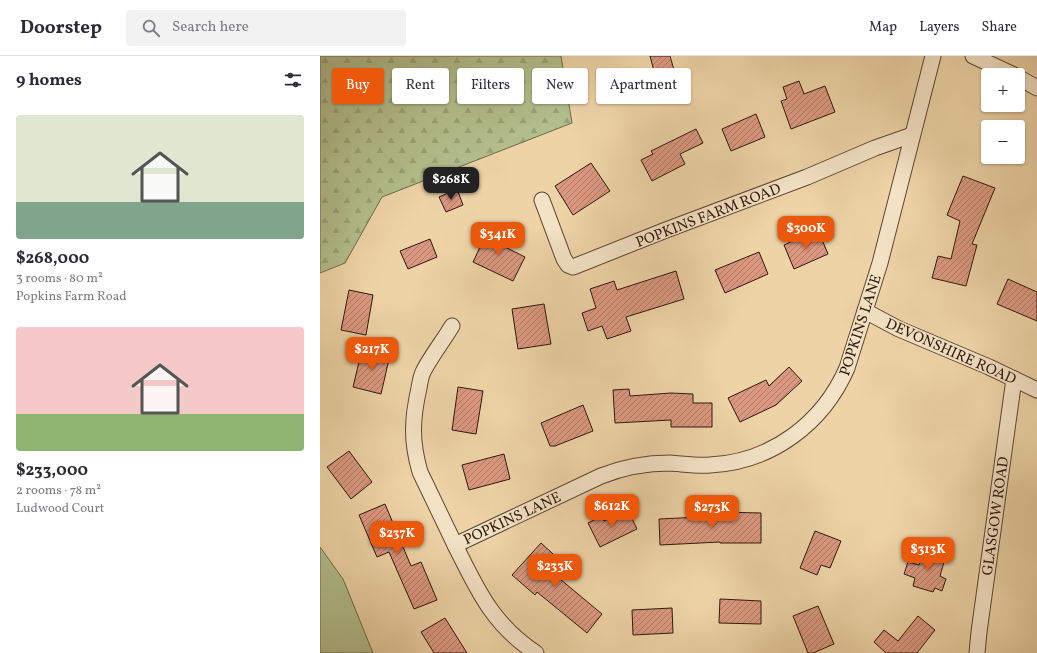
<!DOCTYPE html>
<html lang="en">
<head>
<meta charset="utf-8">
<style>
	:root { --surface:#fff; --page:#f2f2f3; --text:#2b2b33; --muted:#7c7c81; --line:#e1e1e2; --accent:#ea580c }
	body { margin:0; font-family:Vollkorn,serif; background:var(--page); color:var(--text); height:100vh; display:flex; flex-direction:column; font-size:15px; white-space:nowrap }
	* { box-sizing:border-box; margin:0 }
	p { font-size:13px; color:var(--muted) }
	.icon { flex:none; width:22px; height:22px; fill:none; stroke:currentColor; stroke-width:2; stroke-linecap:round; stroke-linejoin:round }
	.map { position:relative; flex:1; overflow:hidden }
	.side { display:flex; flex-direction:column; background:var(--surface); width:320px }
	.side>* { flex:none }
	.guide { position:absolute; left:12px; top:12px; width:380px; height:36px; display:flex; gap:8px }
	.buttons { position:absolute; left:661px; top:12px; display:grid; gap:8px }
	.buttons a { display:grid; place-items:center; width:44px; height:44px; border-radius:4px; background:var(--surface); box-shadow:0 1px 3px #0004; font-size:20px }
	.price { position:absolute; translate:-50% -34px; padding:0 9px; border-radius:8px; background:var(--accent); color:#fff; font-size:13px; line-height:26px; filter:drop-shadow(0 1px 2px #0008) }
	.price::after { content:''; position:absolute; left:50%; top:24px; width:12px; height:9px; margin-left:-6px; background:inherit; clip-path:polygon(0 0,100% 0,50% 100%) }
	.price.selected { background:#222; color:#fff }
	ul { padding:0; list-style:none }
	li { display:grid; align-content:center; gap:8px; height:212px; padding:0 16px }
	li span { display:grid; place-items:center; height:124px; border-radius:4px; color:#555 }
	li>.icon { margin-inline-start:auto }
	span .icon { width:72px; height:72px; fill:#fffc; stroke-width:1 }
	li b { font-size:17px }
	h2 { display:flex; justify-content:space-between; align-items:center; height:48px; padding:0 16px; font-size:17px }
	.tag { padding:0 14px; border-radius:4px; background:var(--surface); box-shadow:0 1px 3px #0004; font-size:14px; line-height:36px }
	.tag.selected { background:var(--accent); color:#fff }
	header { display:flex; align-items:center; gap:24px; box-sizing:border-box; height:56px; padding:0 20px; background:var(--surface); border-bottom:1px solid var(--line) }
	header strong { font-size:19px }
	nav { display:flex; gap:22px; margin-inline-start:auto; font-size:14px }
	.search { width:280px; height:36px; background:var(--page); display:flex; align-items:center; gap:10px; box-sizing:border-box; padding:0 14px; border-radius:4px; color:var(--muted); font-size:15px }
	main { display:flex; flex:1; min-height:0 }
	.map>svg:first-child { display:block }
	.grass { fill:#b2be8c; stroke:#706a4c }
	.forest { fill:url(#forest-firs); stroke:#706a4c }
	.building { fill:url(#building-hatch); stroke:#2f170b }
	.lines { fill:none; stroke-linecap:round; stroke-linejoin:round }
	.minor-casing { stroke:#5e4632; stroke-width:17 }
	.minor { stroke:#f3e2c5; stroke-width:15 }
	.labels { text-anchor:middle; stroke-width:3; stroke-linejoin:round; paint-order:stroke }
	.street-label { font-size:15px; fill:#2f170b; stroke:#f3e2c5 }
</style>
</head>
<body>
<header>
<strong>Doorstep</strong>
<div class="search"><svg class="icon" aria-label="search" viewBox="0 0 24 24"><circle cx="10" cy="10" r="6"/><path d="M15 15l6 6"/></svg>Search here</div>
<nav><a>Map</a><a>Layers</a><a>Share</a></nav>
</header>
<main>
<section class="side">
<h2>9 homes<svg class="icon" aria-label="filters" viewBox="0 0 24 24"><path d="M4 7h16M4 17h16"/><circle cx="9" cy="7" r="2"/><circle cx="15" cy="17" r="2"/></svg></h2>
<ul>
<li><span style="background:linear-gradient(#dfe7d0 70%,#7fa58c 0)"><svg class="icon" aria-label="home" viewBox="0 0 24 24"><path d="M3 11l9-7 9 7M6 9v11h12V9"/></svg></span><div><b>$268,000</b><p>3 rooms · 80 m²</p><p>Popkins Farm Road</p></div></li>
<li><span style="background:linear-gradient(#f6c9c9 70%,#8fb573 0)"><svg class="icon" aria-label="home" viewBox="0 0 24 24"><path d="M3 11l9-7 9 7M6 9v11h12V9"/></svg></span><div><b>$233,000</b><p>2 rooms · 78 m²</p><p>Ludwood Court</p></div></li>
</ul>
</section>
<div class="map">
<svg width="717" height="597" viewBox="0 0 717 597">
	<defs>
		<pattern id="forest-firs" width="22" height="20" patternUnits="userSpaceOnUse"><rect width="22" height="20" fill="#b2be8c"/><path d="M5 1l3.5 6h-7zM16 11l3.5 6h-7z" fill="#99a377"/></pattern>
		<pattern id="building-hatch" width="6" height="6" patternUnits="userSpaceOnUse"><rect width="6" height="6" fill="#db9880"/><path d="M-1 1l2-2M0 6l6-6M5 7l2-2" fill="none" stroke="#b27b67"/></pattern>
	</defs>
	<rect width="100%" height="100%" fill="#edd3a6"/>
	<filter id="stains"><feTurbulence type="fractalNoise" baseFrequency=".005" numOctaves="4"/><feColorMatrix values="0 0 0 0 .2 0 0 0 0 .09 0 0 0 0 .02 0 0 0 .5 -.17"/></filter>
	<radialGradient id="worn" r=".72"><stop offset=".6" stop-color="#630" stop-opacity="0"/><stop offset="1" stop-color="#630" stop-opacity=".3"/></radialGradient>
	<polygon class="grass" points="0,491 23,523 53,597 0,597"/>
	<polygon class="forest" points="0,0 241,0 252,67 62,141 25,207 0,217"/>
	<g class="building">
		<polygon points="330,0 350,0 354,14 335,19"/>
		<polygon points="479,25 484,38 505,30 515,56 471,73 461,45 467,43 463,31"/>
		<polygon points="436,58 445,81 411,95 402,73"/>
		<polygon points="376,73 383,87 360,98 365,108 332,125 321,104 333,98 331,95"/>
		<polygon points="271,107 290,135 253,159 235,130"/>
		<polygon points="643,120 675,132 652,188 657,189 646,230 612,222 618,200 631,203 640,165 627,159"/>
		<polygon points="137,133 143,149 126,156 119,141"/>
		<polygon points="169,172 184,179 179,188 205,201 193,225 153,206"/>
		<polygon points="498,174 508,198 474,213 464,189"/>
		<polygon points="110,183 117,201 88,213 80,195"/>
		<polygon points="439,196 448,218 405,237 395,214"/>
		<polygon points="356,215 364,243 306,261 311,275 287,283 282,270 268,275 262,257 276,252 270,233 294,225 297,234"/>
		<polygon points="688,223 717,236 717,265 677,248"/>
		<polygon points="29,234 53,239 46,279 21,274"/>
		<polygon points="224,248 231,288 198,293 192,253"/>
		<polygon points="42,293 70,299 61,338 33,331"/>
		<polygon points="469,311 482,325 456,349 420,366 408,342 446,324 449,330"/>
		<polygon points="138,331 163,335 156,378 132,374"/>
		<polygon points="309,333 310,340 351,337 373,338 373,347 392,347 392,371 351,371 351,364 295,367 293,334"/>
		<polygon points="263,349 273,375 235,390 230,390 221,367"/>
		<polygon points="29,395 52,426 31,443 7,411"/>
		<polygon points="184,398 190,423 149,434 142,409"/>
		<polygon points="65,448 91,510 101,506 117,544 94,553 69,496 57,501 39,459"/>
		<polygon points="308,454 317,473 280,491 268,467 282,460 284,465"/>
		<polygon points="400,456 441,457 441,487 400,487 400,486 340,489 339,463 400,460"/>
		<polygon points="495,475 521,485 510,512 501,509 497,519 480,512"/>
		<polygon points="221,487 243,507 234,518 282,558 267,577 217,536 215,539 192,519"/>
		<polygon points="606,492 626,499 620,520 626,523 622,535 615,532 613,536 593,530 595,522 584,518 588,506 599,509"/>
		<polygon points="400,543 441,545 441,568 399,567"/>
		<polygon points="498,550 514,588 493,597 488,597 473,560"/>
		<polygon points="352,552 353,577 313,579 312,554"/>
		<polygon points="598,560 615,574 597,597 566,597 554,586 564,574 578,585"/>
		<polygon points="125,562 147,597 114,597 101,576"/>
	</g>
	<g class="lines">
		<g class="minor-casing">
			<g id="minor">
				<polyline points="653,0 694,19"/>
				<polyline points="698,21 717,32"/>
				<polyline points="222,144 244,203 248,209 253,211 346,174 487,121 555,92 592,79"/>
				<polyline points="545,255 579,273 669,311 717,334"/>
				<path d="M 132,270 C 123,285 112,299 104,314 C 101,319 100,326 99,332 C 92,363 91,385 100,416 C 112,441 124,466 136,491 C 158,535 173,569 216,597"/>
				<path d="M 135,489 L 281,420 C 304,411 326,407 350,407 C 364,408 377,410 390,409 C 452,406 503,367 527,312 L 560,207 L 613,0"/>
				<polyline points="657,597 659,576 694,323"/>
			</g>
		</g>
		<use href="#minor" class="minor"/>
	</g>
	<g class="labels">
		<g class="street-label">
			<text transform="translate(388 159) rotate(-21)" y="5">POPKINS FARM ROAD</text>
			<text transform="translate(540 269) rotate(-72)" y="5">POPKINS LANE</text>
			<text transform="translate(631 295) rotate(24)" y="5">DEVONSHIRE ROAD</text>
			<text transform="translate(675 460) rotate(-82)" y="5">GLASGOW ROAD</text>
			<text transform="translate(192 462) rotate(-25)" y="5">POPKINS LANE</text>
		</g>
	</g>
	<rect width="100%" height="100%" filter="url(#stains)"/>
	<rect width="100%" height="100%" fill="url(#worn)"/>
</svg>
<div class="buttons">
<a>+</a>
<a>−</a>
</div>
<b class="price selected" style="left:131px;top:145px">$268K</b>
<b class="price" style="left:486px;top:194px">$300K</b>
<b class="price" style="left:178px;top:200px">$341K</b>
<b class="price" style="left:52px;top:315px">$217K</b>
<b class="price" style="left:292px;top:472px">$612K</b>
<b class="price" style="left:392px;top:473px">$273K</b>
<b class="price" style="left:77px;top:499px">$237K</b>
<b class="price" style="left:608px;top:515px">$313K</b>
<b class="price" style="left:235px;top:532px">$233K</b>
<div class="guide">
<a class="tag selected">Buy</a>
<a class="tag">Rent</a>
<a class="tag">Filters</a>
<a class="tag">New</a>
<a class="tag">Apartment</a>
</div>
</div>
</main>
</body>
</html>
